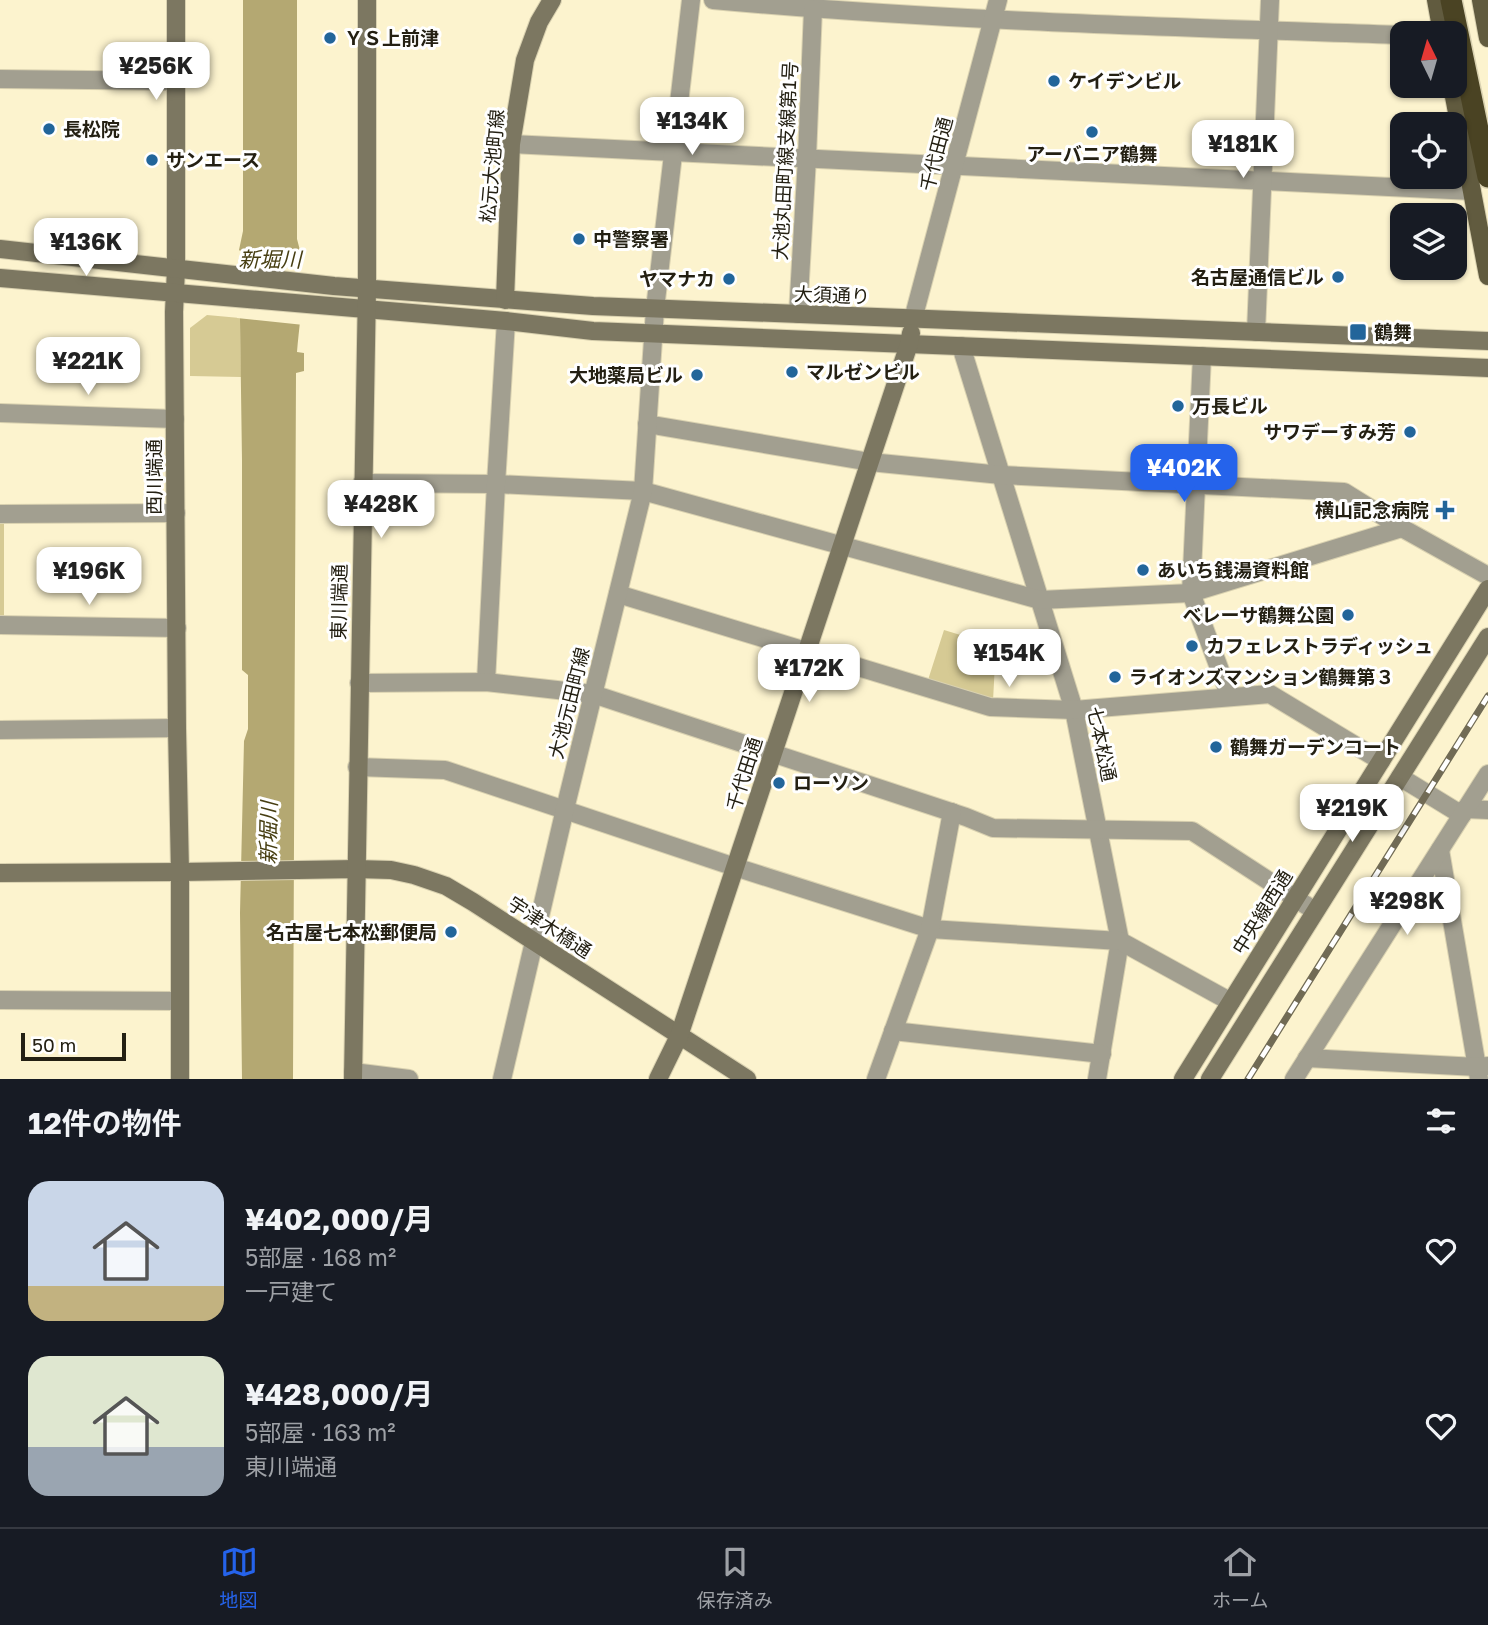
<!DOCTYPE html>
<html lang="ja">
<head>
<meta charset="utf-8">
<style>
	:root { --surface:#171b24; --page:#242831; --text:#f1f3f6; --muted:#9ea1a6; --line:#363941; --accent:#2563eb }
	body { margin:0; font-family:"Golos Text","Noto Sans JP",sans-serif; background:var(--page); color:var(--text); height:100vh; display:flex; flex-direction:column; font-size:26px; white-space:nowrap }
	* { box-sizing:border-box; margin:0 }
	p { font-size:23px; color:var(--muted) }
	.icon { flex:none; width:38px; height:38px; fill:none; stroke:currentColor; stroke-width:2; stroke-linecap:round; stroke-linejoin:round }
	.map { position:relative; height:1079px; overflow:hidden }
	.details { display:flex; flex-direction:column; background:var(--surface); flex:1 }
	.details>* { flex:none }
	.needle { width:46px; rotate:355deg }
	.fabs { position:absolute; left:1390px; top:21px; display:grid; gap:14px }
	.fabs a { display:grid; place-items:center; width:77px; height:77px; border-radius:14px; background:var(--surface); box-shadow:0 2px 5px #0004; font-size:35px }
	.scale { position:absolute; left:21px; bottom:18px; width:105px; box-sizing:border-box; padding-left:7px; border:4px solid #242013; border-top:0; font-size:19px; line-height:24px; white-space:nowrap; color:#242013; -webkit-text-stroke:5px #fff; paint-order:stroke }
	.price { position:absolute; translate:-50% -60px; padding:0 16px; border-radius:14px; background:#fff; color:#222; font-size:23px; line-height:46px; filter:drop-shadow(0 2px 4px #0008) }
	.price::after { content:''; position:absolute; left:50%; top:42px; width:21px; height:16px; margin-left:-10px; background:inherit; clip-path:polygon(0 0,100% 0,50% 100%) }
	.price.selected { background:var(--accent); color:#fff }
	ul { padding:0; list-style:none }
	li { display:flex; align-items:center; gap:21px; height:175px; padding:0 28px }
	li span { display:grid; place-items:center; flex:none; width:196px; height:140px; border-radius:21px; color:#555 }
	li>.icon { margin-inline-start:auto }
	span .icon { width:84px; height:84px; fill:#fffc; stroke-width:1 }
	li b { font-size:30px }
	h2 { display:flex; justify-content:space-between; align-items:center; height:84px; padding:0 28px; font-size:30px }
	.menu { display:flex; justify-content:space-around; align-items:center; height:98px; border-top:2px solid var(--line); background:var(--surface); font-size:19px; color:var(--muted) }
	.menu a { display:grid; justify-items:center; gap:4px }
	.menu .selected { color:var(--accent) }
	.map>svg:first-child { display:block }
	.green { fill:#d6ca94 }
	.water { fill:#b4a872 }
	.pier { fill:#fcf3ce }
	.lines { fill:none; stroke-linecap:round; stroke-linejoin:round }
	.street-casing { stroke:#d9d1b0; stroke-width:20 }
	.secondary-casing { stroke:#d9d1b0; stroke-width:20 }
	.primary-casing { stroke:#d9d1b0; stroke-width:20 }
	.highway-casing { stroke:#d9d1b0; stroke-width:24 }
	.street { stroke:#a29f90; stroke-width:18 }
	.secondary { stroke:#7c7761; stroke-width:18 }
	.primary { stroke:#615b3f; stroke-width:18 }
	.highway { stroke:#4a4323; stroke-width:21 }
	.rail-casing { stroke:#716b55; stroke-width:7 }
	.rail { stroke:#fff; stroke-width:4.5; stroke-dasharray:13; stroke-linecap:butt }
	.poi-dot { fill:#22659a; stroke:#fff; stroke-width:2.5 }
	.labels { text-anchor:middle; stroke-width:6; stroke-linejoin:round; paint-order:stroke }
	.poi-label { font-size:19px; font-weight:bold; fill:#242013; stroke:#fff; text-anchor:start }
	.street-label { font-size:19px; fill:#242013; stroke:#fff }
	.water-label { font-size:21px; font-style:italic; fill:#473e12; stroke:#fff }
</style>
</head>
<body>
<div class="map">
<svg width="1488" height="1079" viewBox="0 0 1488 1079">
	<rect width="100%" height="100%" fill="#fcf3ce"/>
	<g class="green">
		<polygon points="207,315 240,318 241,377 190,376 190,328"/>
		<rect x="0" y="522" width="4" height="98"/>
		<polygon points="944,630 990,644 1038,631 1044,649 995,663 993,701 928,680"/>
	</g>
	<path class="water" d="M 243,0 L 297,0 L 297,239 C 308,275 300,315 297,352 L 304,353 L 304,371 L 296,373 L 293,1079 L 242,1079 L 240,913 L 244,741 L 248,729 L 248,675 L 242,670 L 242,460 L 239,250 L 243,231 Z"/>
	<polygon class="pier" points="235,250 305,257 304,325 237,318"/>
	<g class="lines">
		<g class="street-casing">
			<g id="street">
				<path d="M 713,0 C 942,21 1172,27 1402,35"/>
				<polyline points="0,79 176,81"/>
				<polyline points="511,144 1472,191"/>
				<polyline points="798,314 807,158 813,9"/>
				<polyline points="913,319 998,0"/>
				<polyline points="1256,332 1270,0"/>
				<polyline points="961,346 1074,710 1120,941 1097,1079"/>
				<polyline points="1202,356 1191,593 1230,697"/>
				<polyline points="0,413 175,419"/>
				<polyline points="647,424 870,462 1001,475 1344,492 1402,528 1488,576"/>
				<polyline points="362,483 496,484 643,491 1040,600 1191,593 1402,528"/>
				<polyline points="0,514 176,513"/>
				<polyline points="618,594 990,707 1074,710 1270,694 1381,761"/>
				<polyline points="0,625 177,628"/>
				<polyline points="486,682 496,484 506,321"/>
				<polyline points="359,683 486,682 593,694 966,817 993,828 1192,831 1315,911"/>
				<polyline points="0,730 177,728"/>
				<polyline points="357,767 445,770 735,867 930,929 1120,941 1231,1002"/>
				<polyline points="1400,777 1462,815"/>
				<polyline points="1465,809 1488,810"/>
				<polyline points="1440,850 1479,1079"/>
				<polyline points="0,1000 180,1001"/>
				<polyline points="893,1031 1102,1054"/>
				<polyline points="1307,1058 1477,1067 1488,1066"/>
				<polyline points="353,1072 409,1079"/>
				<polyline points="502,1079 565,809 643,491 655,309 691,0"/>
				<polyline points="876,1079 930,929 952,812"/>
				<polyline points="1294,1079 1488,774"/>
			</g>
		</g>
		<g class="secondary-casing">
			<g id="secondary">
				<polyline points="176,0 176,269 174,312 177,728 180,872 180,1079"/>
				<polyline points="0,249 334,286 593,306 1488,341"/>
				<polyline points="0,278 506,321 593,331 1488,368"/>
				<polyline points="505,300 511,144 525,60 539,22 552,0"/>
				<polyline points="0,873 180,872 356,869 391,870 414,875 446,886 473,902 747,1079"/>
				<polyline points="353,1079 367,288 367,0"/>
				<polyline points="658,1079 679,1036 909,344 911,333"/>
				<polyline points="1183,1079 1488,589"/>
				<polyline points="1210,1079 1488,637"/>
			</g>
		</g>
		<g class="primary-casing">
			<g id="primary">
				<polyline points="1436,0 1442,33"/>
				<polyline points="1481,0 1488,38"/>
				<polyline points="1452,86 1488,276"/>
			</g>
		</g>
		<g class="highway-casing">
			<polyline id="highway" points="1451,0 1488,177"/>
		</g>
		<use href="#street" class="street"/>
		<use href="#secondary" class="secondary"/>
		<use href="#primary" class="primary"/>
		<use href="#highway" class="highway"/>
		<g class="rail-casing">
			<polyline id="rail" points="1248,1079 1488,696"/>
		</g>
		<use href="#rail" class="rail"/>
	</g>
	<g class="poi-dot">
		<circle cx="330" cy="38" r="7"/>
		<circle cx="1054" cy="81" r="7"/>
		<circle cx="49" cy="129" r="7"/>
		<circle cx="1092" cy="132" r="7"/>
		<circle cx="152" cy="160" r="7"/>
		<circle cx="579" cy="239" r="7"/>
		<circle cx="1338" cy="277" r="7"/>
		<circle cx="729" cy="279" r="7"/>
		<rect x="1349" y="323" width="18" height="18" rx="3.5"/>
		<circle cx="792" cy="372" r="7"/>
		<circle cx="697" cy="375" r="7"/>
		<circle cx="1178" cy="406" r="7"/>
		<circle cx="1410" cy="432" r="7"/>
		<path d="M1441.5 499.5h7v7h7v7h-7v7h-7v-7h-7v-7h7z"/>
		<circle cx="1143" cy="570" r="7"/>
		<circle cx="1348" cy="615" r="7"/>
		<circle cx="1192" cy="646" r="7"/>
		<circle cx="1115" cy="677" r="7"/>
		<circle cx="1216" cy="747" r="7"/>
		<circle cx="779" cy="783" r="7"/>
		<circle cx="451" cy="932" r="7"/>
	</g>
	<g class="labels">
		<g class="poi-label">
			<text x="344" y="45">ＹＳ上前津</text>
			<text x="1068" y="88">ケイデンビル</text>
			<text x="63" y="136">長松院</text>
			<text x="1092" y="161" text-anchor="middle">アーバニア鶴舞</text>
			<text x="166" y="167">サンエース</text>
			<text x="593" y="246">中警察署</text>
			<text x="1324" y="284" text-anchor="end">名古屋通信ビル</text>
			<text x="715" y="286" text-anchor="end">ヤマナカ</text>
			<text x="1374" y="339">鶴舞</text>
			<text x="806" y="379">マルゼンビル</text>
			<text x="683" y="382" text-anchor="end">大地薬局ビル</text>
			<text x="1192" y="413">万長ビル</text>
			<text x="1396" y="439" text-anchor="end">サワデーすみ芳</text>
			<text x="1429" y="517" text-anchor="end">横山記念病院</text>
			<text x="1157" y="577">あいち銭湯資料館</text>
			<text x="1334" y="622" text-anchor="end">ベレーサ鶴舞公園</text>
			<text x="1206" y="653">カフェレストラディッシュ</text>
			<text x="1129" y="684">ライオンズマンション鶴舞第３</text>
			<text x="1230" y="754">鶴舞ガーデンコート</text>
			<text x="793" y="790">ローソン</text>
			<text x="437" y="939" text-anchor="end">名古屋七本松郵便局</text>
		</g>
		<g class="street-label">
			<text transform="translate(936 154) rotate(-75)" y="7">千代田通</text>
			<text transform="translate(785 161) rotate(-87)" y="7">大池丸田町線支線第1号</text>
			<text transform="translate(492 166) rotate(-85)" y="7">松元大池町線</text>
			<text transform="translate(832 295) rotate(2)" y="7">大須通り</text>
			<text transform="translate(154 477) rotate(-90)" y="7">西川端通</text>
			<text transform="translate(339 602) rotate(-89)" y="7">東川端通</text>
			<text transform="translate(569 703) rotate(-76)" y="7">大池元田町線</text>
			<text transform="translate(1102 744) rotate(78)" y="7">七本松通</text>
			<text transform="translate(744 774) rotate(-72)" y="7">千代田通</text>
			<text transform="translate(1262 912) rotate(-58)" y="7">中央線西通</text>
			<text transform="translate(550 927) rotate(33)" y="7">宇津木橋通</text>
		</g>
		<g class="water-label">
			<text x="270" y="267">新堀川</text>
			<text transform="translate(269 833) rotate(-89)" y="7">新堀川</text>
		</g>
	</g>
</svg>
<div class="fabs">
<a><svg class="needle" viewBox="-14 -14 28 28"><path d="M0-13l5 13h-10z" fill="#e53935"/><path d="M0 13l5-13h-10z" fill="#9ea1a6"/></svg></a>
<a><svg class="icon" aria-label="locate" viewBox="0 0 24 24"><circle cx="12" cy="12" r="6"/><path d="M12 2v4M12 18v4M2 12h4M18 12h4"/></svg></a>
<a><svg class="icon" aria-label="layers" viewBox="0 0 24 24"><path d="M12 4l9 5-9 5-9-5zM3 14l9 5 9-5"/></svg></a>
</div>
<div class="scale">50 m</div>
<b class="price" style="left:156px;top:102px">¥256K</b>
<b class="price" style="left:692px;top:157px">¥134K</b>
<b class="price" style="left:1243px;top:180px">¥181K</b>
<b class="price" style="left:86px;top:278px">¥136K</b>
<b class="price" style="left:88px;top:397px">¥221K</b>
<b class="price selected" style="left:1184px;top:504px">¥402K</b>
<b class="price" style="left:381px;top:540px">¥428K</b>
<b class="price" style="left:89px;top:607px">¥196K</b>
<b class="price" style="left:1009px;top:689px">¥154K</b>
<b class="price" style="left:809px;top:704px">¥172K</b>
<b class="price" style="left:1352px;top:844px">¥219K</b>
<b class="price" style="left:1407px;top:937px">¥298K</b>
</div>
<section class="details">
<h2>12件の物件<svg class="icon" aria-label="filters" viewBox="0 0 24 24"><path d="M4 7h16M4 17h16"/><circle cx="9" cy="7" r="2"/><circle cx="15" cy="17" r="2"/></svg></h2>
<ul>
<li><span style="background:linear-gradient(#c9d6e8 75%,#c2b280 0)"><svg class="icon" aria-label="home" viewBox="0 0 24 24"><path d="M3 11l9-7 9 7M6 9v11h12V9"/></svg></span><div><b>¥402,000/月</b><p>5部屋 · 168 m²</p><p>一戸建て</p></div><svg class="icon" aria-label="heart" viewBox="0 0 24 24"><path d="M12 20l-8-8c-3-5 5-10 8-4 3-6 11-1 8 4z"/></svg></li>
<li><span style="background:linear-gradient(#dfe7d0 65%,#9aa5b1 0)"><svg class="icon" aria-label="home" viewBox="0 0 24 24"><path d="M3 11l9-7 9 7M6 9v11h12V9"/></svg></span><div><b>¥428,000/月</b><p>5部屋 · 163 m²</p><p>東川端通</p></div><svg class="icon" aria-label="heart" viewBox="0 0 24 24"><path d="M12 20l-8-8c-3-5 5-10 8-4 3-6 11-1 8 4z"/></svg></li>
</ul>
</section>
<nav class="menu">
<a class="selected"><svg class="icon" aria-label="map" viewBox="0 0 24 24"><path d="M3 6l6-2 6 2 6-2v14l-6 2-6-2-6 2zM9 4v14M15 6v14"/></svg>地図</a>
<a><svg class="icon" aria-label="saved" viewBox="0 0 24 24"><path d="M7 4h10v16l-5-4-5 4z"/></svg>保存済み</a>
<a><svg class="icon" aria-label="home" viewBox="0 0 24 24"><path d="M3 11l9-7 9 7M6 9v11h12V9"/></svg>ホーム</a>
</nav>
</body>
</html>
